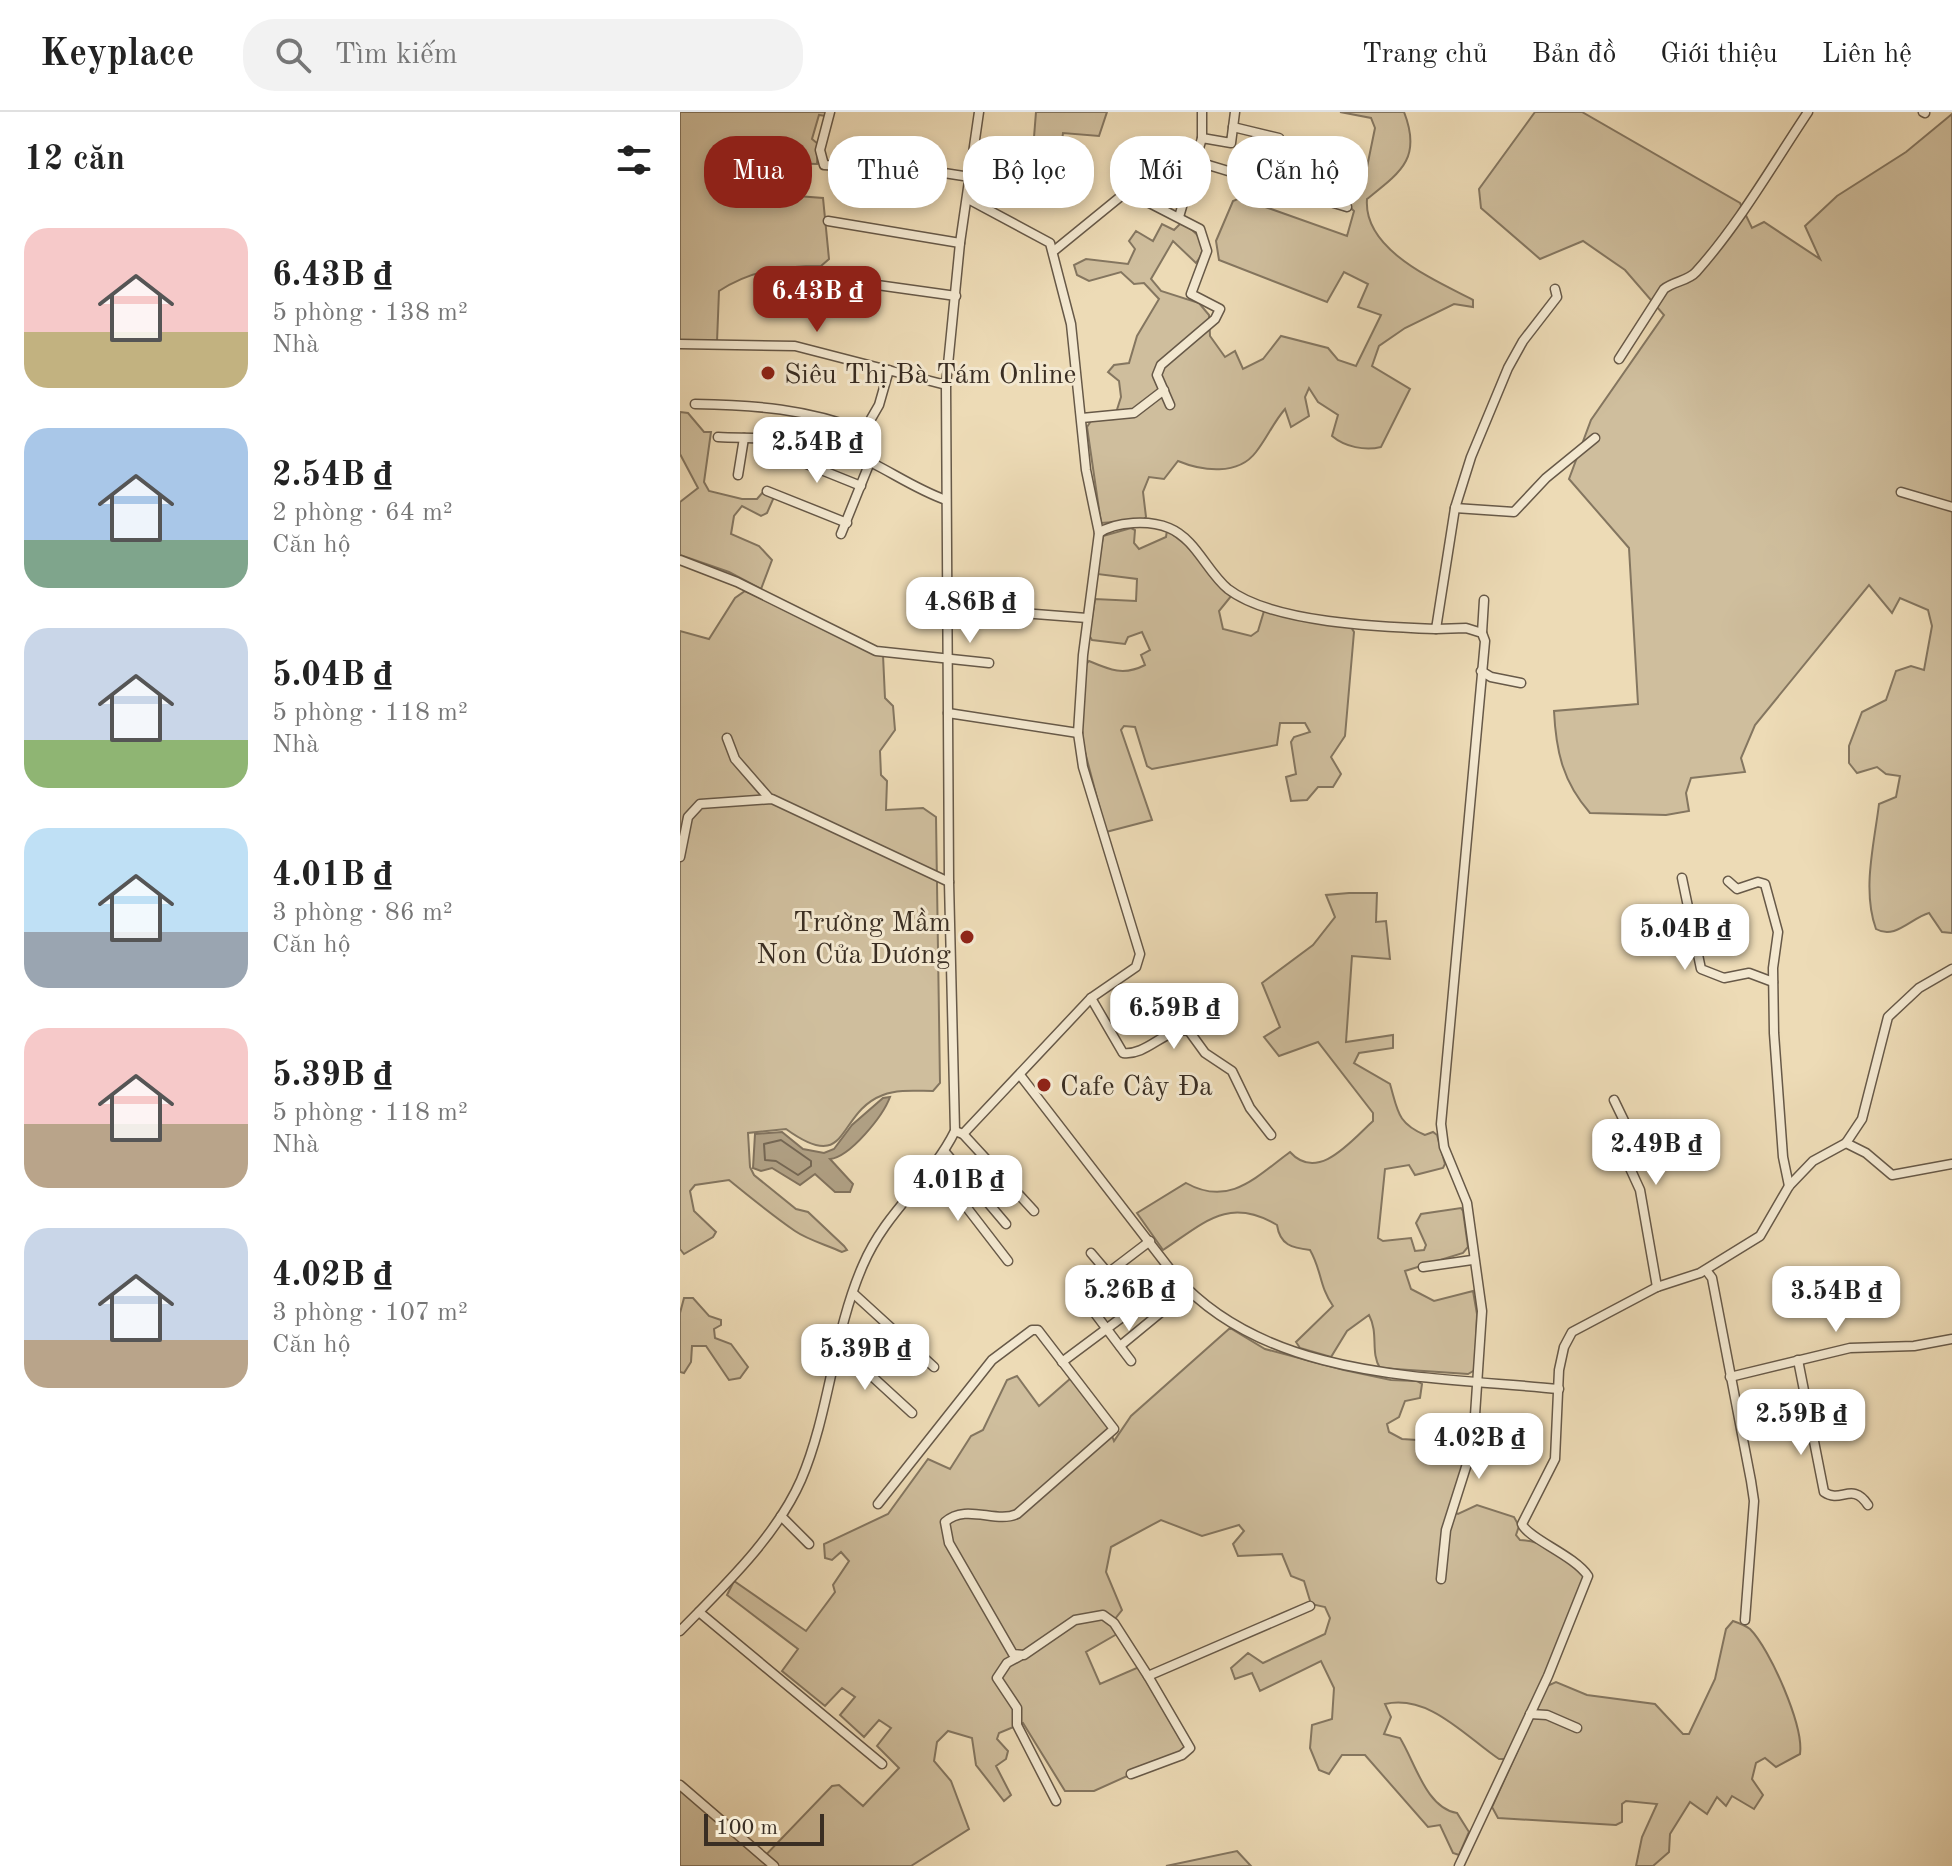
<!DOCTYPE html>
<html lang="vi">
<head>
<meta charset="utf-8">
<style>
	:root { --surface:#fff; --page:#f2f2f2; --text:#222; --muted:#767676; --line:#e0e0e0; --accent:#8f2418 }
	body { margin:0; font-family:"Old Standard TT",serif; background:var(--page); color:var(--text); height:100vh; display:flex; flex-direction:column; font-size:30px; white-space:nowrap }
	* { box-sizing:border-box; margin:0 }
	p { font-size:26px; color:var(--muted) }
	.icon { flex:none; width:44px; height:44px; fill:none; stroke:currentColor; stroke-width:2; stroke-linecap:round; stroke-linejoin:round }
	.map { position:relative; flex:1; overflow:hidden }
	.side { display:flex; flex-direction:column; background:var(--surface); width:680px }
	.side>* { flex:none }
	.top-card { position:absolute; left:24px; top:24px; width:760px; height:72px; display:flex; gap:16px }
	.scale { position:absolute; left:24px; bottom:20px; width:120px; box-sizing:border-box; padding-left:8px; border:4px solid #3a2e23; border-top:0; font-size:22px; line-height:28px; white-space:nowrap; color:#3a2e23; -webkit-text-stroke:6px #f3e8d0; paint-order:stroke }
	.price { position:absolute; translate:-50% -68px; padding:0 18px; border-radius:16px; background:#fff; color:#222; font-size:26px; line-height:52px; filter:drop-shadow(0 2px 4px #0008) }
	.price::after { content:''; position:absolute; left:50%; top:48px; width:24px; height:18px; margin-left:-12px; background:inherit; clip-path:polygon(0 0,100% 0,50% 100%) }
	.price.current { background:var(--accent); color:#fff }
	ul { padding:0; list-style:none }
	li { display:flex; align-items:center; gap:24px; height:200px; padding:0 24px }
	li span { display:grid; place-items:center; flex:none; width:224px; height:160px; border-radius:24px; color:#555 }
	li>.icon { margin-inline-start:auto }
	span .icon { width:96px; height:96px; fill:#fffc; stroke-width:1 }
	li b { font-size:34px }
	h2 { display:flex; justify-content:space-between; align-items:center; height:96px; padding:0 24px; font-size:34px }
	.tag { padding:0 28px; border-radius:32px; background:var(--surface); box-shadow:0 4px 12px #0003; font-size:28px; line-height:72px }
	.tag.current { background:var(--accent); color:#fff }
	header { display:flex; align-items:center; gap:48px; box-sizing:border-box; height:112px; padding:0 40px; background:var(--surface); border-bottom:2px solid var(--line) }
	header strong { font-size:38px }
	nav { display:flex; gap:44px; margin-inline-start:auto; font-size:28px }
	.search { width:560px; height:72px; background:var(--page); display:flex; align-items:center; gap:20px; box-sizing:border-box; padding:0 28px; border-radius:32px; color:var(--muted); font-size:30px }
	main { display:flex; flex:1; min-height:0 }
	.map>svg:first-child { display:block }
	.green { fill:#cfbe9d; stroke:#847660; stroke-width:2 }
	.water { fill:#b0a084; stroke:#81725d; stroke-width:2 }
	.lines { fill:none; stroke-linecap:round; stroke-linejoin:round }
	.shore { stroke:#756754; stroke-width:2 }
	.minor-casing { stroke:#675948; stroke-width:11 }
	.minor { stroke:#f3e8d0; stroke-width:8 }
	.poi-dot { fill:#8f2418; stroke:#f3e8d0; stroke-width:3 }
	.labels { text-anchor:middle; stroke-width:6; stroke-linejoin:round; paint-order:stroke }
	.poi-label { font-size:28px; fill:#3a2e23; stroke:#f3e8d0; text-anchor:start }
</style>
</head>
<body>
<header>
<strong>Keyplace</strong>
<div class="search"><svg class="icon" aria-label="search" viewBox="0 0 24 24"><circle cx="10" cy="10" r="6"/><path d="M15 15l6 6"/></svg>Tìm kiếm</div>
<nav><a>Trang chủ</a><a>Bản đồ</a><a>Giới thiệu</a><a>Liên hệ</a></nav>
</header>
<main>
<section class="side">
<h2>12 căn<svg class="icon" aria-label="filters" viewBox="0 0 24 24"><path d="M4 7h16M4 17h16"/><circle cx="9" cy="7" r="2"/><circle cx="15" cy="17" r="2"/></svg></h2>
<ul>
<li><span style="background:linear-gradient(#f6c9c9 65%,#c2b280 0)"><svg class="icon" aria-label="home" viewBox="0 0 24 24"><path d="M3 11l9-7 9 7M6 9v11h12V9"/></svg></span><div><b>6.43B ₫</b><p>5 phòng · 138 m²</p><p>Nhà</p></div></li>
<li><span style="background:linear-gradient(#a9c7e8 70%,#7fa58c 0)"><svg class="icon" aria-label="home" viewBox="0 0 24 24"><path d="M3 11l9-7 9 7M6 9v11h12V9"/></svg></span><div><b>2.54B ₫</b><p>2 phòng · 64 m²</p><p>Căn hộ</p></div></li>
<li><span style="background:linear-gradient(#c9d6e8 70%,#8fb573 0)"><svg class="icon" aria-label="home" viewBox="0 0 24 24"><path d="M3 11l9-7 9 7M6 9v11h12V9"/></svg></span><div><b>5.04B ₫</b><p>5 phòng · 118 m²</p><p>Nhà</p></div></li>
<li><span style="background:linear-gradient(#bfe0f5 65%,#9aa5b1 0)"><svg class="icon" aria-label="home" viewBox="0 0 24 24"><path d="M3 11l9-7 9 7M6 9v11h12V9"/></svg></span><div><b>4.01B ₫</b><p>3 phòng · 86 m²</p><p>Căn hộ</p></div></li>
<li><span style="background:linear-gradient(#f6c9c9 60%,#b9a48a 0)"><svg class="icon" aria-label="home" viewBox="0 0 24 24"><path d="M3 11l9-7 9 7M6 9v11h12V9"/></svg></span><div><b>5.39B ₫</b><p>5 phòng · 118 m²</p><p>Nhà</p></div></li>
<li><span style="background:linear-gradient(#c9d6e8 70%,#b9a48a 0)"><svg class="icon" aria-label="home" viewBox="0 0 24 24"><path d="M3 11l9-7 9 7M6 9v11h12V9"/></svg></span><div><b>4.02B ₫</b><p>3 phòng · 107 m²</p><p>Căn hộ</p></div></li>
</ul>
</section>
<div class="map">
<svg width="1272" height="1754" viewBox="0 0 1272 1754">
	<rect width="100%" height="100%" fill="#eddbb6"/>
	<filter id="stains"><feTurbulence type="fractalNoise" baseFrequency=".0025" numOctaves="4"/><feColorMatrix values="0 0 0 0 .2 0 0 0 0 .09 0 0 0 0 .02 0 0 0 .5 -.17"/></filter>
	<radialGradient id="worn" r=".72"><stop offset=".6" stop-color="#630" stop-opacity="0"/><stop offset="1" stop-color="#630" stop-opacity=".3"/></radialGradient>
	<g class="green">
		<path d="M 0,0 L 147,0 L 145,4 L 139,3 L 132,27 L 138,32 L 137,52 L 103,51 L 97,78 L 104,83 L 143,86 L 149,147 L 141,154 C 103,154 71,158 39,179 L 37,230 L 0,229 Z"/>
		<polygon points="356,0 427,0 419,24 383,21 380,44 358,42 353,38"/>
		<path d="M 660,0 L 724,0 C 742,46 721,60 687,87 C 683,138 755,168 793,188 L 793,195 L 774,192 L 725,216 L 699,234 L 692,254 L 730,277 L 701,335 C 685,339 665,335 652,324 L 658,303 L 638,290 L 629,276 L 625,285 L 629,304 L 611,315 L 605,297 C 593,311 587,326 576,340 C 558,364 522,359 498,349 L 484,367 L 469,365 L 463,380 L 466,405 L 463,408 L 421,411 L 407,315 L 411,309 L 434,307 L 441,285 L 439,269 L 428,260 L 434,253 L 449,251 L 457,224 L 479,187 L 464,171 L 454,172 L 441,160 L 409,169 L 397,163 L 394,153 L 406,147 L 448,152 L 455,137 L 449,129 L 456,119 L 473,129 L 482,112 L 494,118 L 501,111 C 517,119 531,132 516,151 L 493,129 L 471,167 L 481,179 L 519,191 L 529,203 L 530,224 L 545,245 L 555,239 L 563,257 L 583,247 L 601,224 L 648,236 L 658,248 L 676,254 L 701,203 L 678,195 L 688,172 L 664,160 L 647,190 L 539,148 L 536,129 L 553,89 L 560,86 L 667,124 L 674,99 L 649,75 L 656,62 L 686,60 L 695,16 L 691,6 Z"/>
		<path d="M 855,0 L 902,0 L 1060,91 L 1072,116 L 1084,110 L 1140,147 L 1125,114 L 1157,84 L 1226,40 L 1272,2 L 1272,821 L 1262,820 L 1249,801 C 1231,806 1215,828 1196,817 C 1182,778 1194,733 1199,692 L 1216,685 L 1220,664 L 1206,662 L 1197,655 L 1177,661 L 1169,651 L 1169,634 L 1182,600 L 1206,588 L 1216,559 L 1231,554 L 1244,558 L 1252,514 L 1248,498 L 1220,486 L 1212,501 L 1189,473 L 1075,613 L 1061,646 L 1065,660 L 1011,666 L 1006,681 L 1009,699 L 986,703 L 910,701 C 883,670 876,640 874,599 L 958,592 L 949,436 L 889,367 L 911,308 L 984,203 L 945,158 L 903,129 L 860,147 L 801,96 L 799,77 Z"/>
		<polygon points="0,300 8,301 24,320 31,320 24,370 29,379 62,387 77,387 83,380 94,385 87,401 81,404 62,394 54,404 51,422 79,434 92,448 81,477 49,460 0,443 0,390 18,376 0,342"/>
		<path d="M 451,416 L 455,418 L 454,431 L 459,437 L 486,425 L 487,418 L 506,433 L 552,483 L 539,499 L 543,517 L 571,524 L 578,519 L 584,499 L 671,515 L 674,520 L 665,624 L 651,645 L 661,662 L 653,675 L 638,675 L 627,688 L 611,689 L 606,665 L 616,662 L 611,630 L 614,625 L 630,620 L 625,611 L 600,611 L 597,633 L 472,657 L 467,654 L 455,615 L 444,614 L 441,618 L 472,708 L 426,720 L 400,621 L 405,554 L 409,549 C 430,558 444,564 465,553 L 461,543 L 470,538 L 462,520 L 448,525 L 445,532 L 412,528 L 409,523 L 415,487 L 456,489 L 457,467 L 417,462 L 423,424 Z"/>
		<path d="M 65,479 L 203,543 L 205,586 L 213,594 L 215,618 L 200,639 L 201,663 L 207,669 L 206,698 L 243,696 L 256,705 L 260,971 L 253,979 C 237,979 218,977 203,983 C 155,1001 171,1064 106,1017 L 68,1021 L 70,1055 L 74,1063 L 116,1097 L 128,1100 L 164,1134 L 167,1138 L 162,1140 C 147,1133 128,1128 115,1119 C 92,1103 71,1086 49,1068 L 15,1073 L 10,1079 L 14,1099 L 36,1120 L 33,1125 L 4,1142 L 0,1137 L 0,519 L 29,527 L 55,486 Z"/>
		<path d="M 669,781 L 697,781 L 696,810 L 706,809 L 710,847 L 672,844 L 666,930 L 713,923 L 713,936 L 679,941 L 674,951 L 710,972 C 718,999 717,1011 745,1023 L 753,1020 L 757,1023 L 765,1052 L 763,1056 L 735,1063 L 729,1053 L 705,1057 L 698,1126 L 703,1129 L 731,1126 L 735,1139 L 744,1138 L 746,1133 L 736,1111 L 741,1102 L 781,1096 L 783,1099 L 788,1135 L 783,1141 L 725,1159 L 731,1177 L 754,1189 L 793,1179 L 797,1202 L 795,1258 L 788,1262 L 700,1256 C 690,1240 699,1222 689,1203 L 667,1219 L 651,1245 L 620,1236 L 616,1230 L 653,1194 C 639,1174 642,1159 630,1138 C 612,1136 600,1133 597,1113 C 548,1084 524,1111 483,1138 L 457,1101 L 506,1071 C 549,1095 575,1066 610,1040 C 638,1071 671,1029 693,1009 L 693,1001 L 638,930 L 599,944 L 584,925 L 600,915 L 582,871 L 633,833 L 655,805 L 646,783 Z"/>
		<polygon points="4,1186 13,1186 29,1204 41,1208 41,1213 34,1217 35,1226 51,1232 68,1255 60,1266 49,1268 26,1234 12,1234 11,1250 4,1261 0,1260 0,1201"/>
		<path d="M 550,1216 L 585,1237 L 664,1258 L 711,1268 L 737,1269 L 742,1272 L 740,1286 L 725,1289 L 719,1305 L 707,1312 L 709,1320 L 722,1327 L 737,1328 L 748,1339 L 762,1339 L 767,1317 L 788,1322 C 796,1342 777,1378 771,1399 L 778,1402 L 797,1393 L 834,1405 L 839,1414 L 836,1423 L 840,1428 C 867,1429 884,1446 905,1463 L 866,1564 L 825,1647 L 819,1647 C 785,1624 749,1582 705,1592 L 711,1605 L 704,1622 L 720,1626 C 735,1650 746,1696 777,1701 L 789,1720 L 779,1743 L 773,1741 L 760,1713 L 748,1715 L 685,1643 L 662,1643 L 649,1662 L 639,1658 L 630,1636 L 632,1613 L 652,1607 L 654,1576 L 641,1549 L 580,1579 L 572,1561 L 555,1567 L 551,1556 L 568,1541 L 583,1551 L 645,1522 L 650,1506 L 645,1495 L 631,1492 L 624,1469 L 611,1464 L 602,1442 L 558,1444 L 553,1432 L 564,1419 L 559,1413 L 522,1424 L 481,1408 L 431,1435 L 426,1460 L 442,1498 L 431,1512 L 437,1522 L 406,1540 L 420,1572 L 459,1555 L 507,1637 L 414,1679 L 385,1679 L 343,1611 L 319,1621 L 317,1627 L 328,1639 L 326,1647 L 316,1654 L 331,1683 L 324,1689 L 296,1653 L 292,1626 L 268,1619 L 257,1630 L 254,1649 L 271,1669 L 289,1717 L 231,1754 L 0,1754 L 0,1677 L 82,1747 L 152,1674 L 159,1673 L 183,1694 L 219,1656 L 197,1634 L 211,1616 L 199,1608 L 184,1625 L 160,1603 L 175,1585 L 162,1576 L 145,1594 L 102,1559 L 118,1537 L 47,1483 L 54,1469 L 126,1519 L 155,1480 L 153,1473 L 169,1449 L 161,1440 L 152,1448 L 145,1446 L 144,1432 L 208,1402 L 248,1347 L 270,1357 L 291,1324 L 303,1318 L 327,1268 L 337,1264 L 359,1294 L 391,1266 L 429,1316 L 434,1329 L 451,1304 Z"/>
		<path d="M 1053,1509 C 1059,1511 1065,1513 1070,1517 C 1090,1537 1124,1614 1120,1642 L 1096,1655 L 1085,1646 L 1076,1651 L 1072,1667 L 1083,1683 L 1074,1697 L 1052,1684 L 1046,1694 L 1037,1685 L 1027,1702 L 1010,1690 L 990,1722 L 989,1740 L 973,1754 L 956,1754 L 962,1725 L 977,1692 L 946,1689 L 942,1692 L 942,1710 L 936,1713 L 818,1706 L 812,1695 L 867,1574 L 876,1570 L 907,1583 L 975,1592 L 1003,1622 L 1009,1622 L 1035,1567 L 1046,1517 Z"/>
		<polygon points="557,1739 571,1754 486,1754"/>
	</g>
	<path class="water" d="M 210,985 C 203,1004 170,1045 150,1047 L 173,1072 L 170,1080 L 155,1080 L 135,1062 L 120,1073 L 92,1056 L 81,1059 L 73,1056 L 75,1022 L 102,1020 L 123,1037 L 144,1041 L 154,1037 L 172,1013 L 203,986 Z"/>
	<g class="lines">
		<polygon class="shore" points="101,1028 131,1049 131,1054 118,1063 96,1049 85,1048 84,1032"/>
		<g class="minor-casing">
			<g id="minor">
				<polyline points="150,0 140,38 144,53 251,59 290,65"/>
				<polyline points="522,0 522,26"/>
				<polyline points="1243,0 1245,1"/>
				<polyline points="553,15 599,26"/>
				<polyline points="515,49 667,95"/>
				<polyline points="499,105 522,26 551,31 555,0"/>
				<polyline points="148,109 280,131"/>
				<polyline points="375,138 440,85 450,81 520,117 527,139 511,182 540,197 535,207 481,253 477,263 490,293"/>
				<polyline points="147,166 276,184"/>
				<polyline points="0,232 115,234 266,273"/>
				<path d="M 939,247 L 984,177 C 994,169 1008,169 1016,160 C 1059,112 1092,54 1128,0"/>
				<path d="M 15,292 C 75,293 128,297 184,319 L 172,342"/>
				<polyline points="402,306 454,301 484,278"/>
				<polyline points="184,319 199,293 209,258"/>
				<path d="M 38,325 C 82,327 131,325 173,342 C 205,355 232,376 266,388"/>
				<polyline points="104,343 181,374"/>
				<polyline points="58,363 64,326"/>
				<polyline points="87,379 167,411"/>
				<polyline points="1221,380 1272,395"/>
				<polyline points="775,396 834,400 866,366 915,326"/>
				<path d="M 419,421 C 436,409 470,408 489,416 C 516,427 527,460 548,477 C 592,511 702,515 756,517 L 775,396 L 791,345 L 828,256 L 843,229 L 877,185 L 875,177"/>
				<polyline points="161,422 190,350"/>
				<polyline points="0,448 57,470 196,539 309,551"/>
				<polyline points="267,484 342,501 407,506"/>
				<polyline points="756,517 786,516 802,521 805,529 761,1012 764,1035 787,1091 802,1199 793,1333 766,1418 761,1467"/>
				<polyline points="802,521 804,488"/>
				<polyline points="801,559 811,565 841,571"/>
				<polyline points="268,601 398,621"/>
				<polyline points="47,626 55,647 89,686"/>
				<polyline points="0,745 8,705 20,692 92,687 269,770"/>
				<polyline points="1002,766 1021,857 1044,866 1069,861 1093,870"/>
				<polyline points="1048,769 1057,777 1078,770 1085,772 1098,820 1093,856 1094,921 1103,1045 1109,1074"/>
				<path d="M 411,886 L 443,941 C 468,944 486,914 509,919 L 525,941 L 552,959 L 570,996 L 591,1023"/>
				<path d="M 340,963 L 496,1165 C 589,1269 750,1264 879,1277"/>
				<polyline points="934,988 947,1015 949,1054 960,1078 977,1175"/>
				<polyline points="275,1019 283,1022 411,886 456,855 460,842 403,655 398,621 403,543 419,421 406,358 391,212 370,131 288,87"/>
				<polyline points="283,1022 354,1099"/>
				<polyline points="1166,1031 1186,1041 1212,1063 1272,1052"/>
				<polyline points="265,1040 326,1112"/>
				<polyline points="254,1053 328,1149"/>
				<polyline points="411,1141 428,1161 470,1129"/>
				<polyline points="743,1155 792,1148"/>
				<polyline points="1026,1158 1032,1166 1071,1369 1074,1389 1065,1508"/>
				<polyline points="392,1171 451,1249"/>
				<polyline points="174,1182 254,1255"/>
				<polyline points="440,1234 508,1178"/>
				<polyline points="160,1235 232,1301"/>
				<path d="M 1118,1248 L 1144,1380 C 1161,1392 1172,1369 1188,1393"/>
				<polyline points="382,1250 496,1165"/>
				<polyline points="1050,1265 1170,1236 1234,1234 1272,1227"/>
				<path d="M 198,1392 L 312,1248 L 352,1218 L 358,1218 L 434,1317 L 337,1402 C 316,1412 286,1391 265,1410 L 269,1431 L 333,1542 L 344,1543 L 395,1508 L 423,1503 L 434,1511 L 468,1564 L 630,1494"/>
				<polyline points="101,1404 129,1432"/>
				<polyline points="19,1500 202,1652"/>
				<path d="M 0,1519 C 43,1475 96,1425 121,1368 C 150,1300 153,1221 183,1153 C 206,1099 250,1069 275,1019 L 269,770 L 266,273 L 280,131 L 299,0"/>
				<polyline points="340,1544 327,1551 317,1566 337,1596 337,1613 376,1689"/>
				<polyline points="850,1602 867,1603 897,1616"/>
				<polyline points="451,1662 502,1643 510,1636 468,1564"/>
				<polyline points="0,1673 94,1754"/>
				<path d="M 779,1754 L 868,1564 L 908,1464 C 894,1443 847,1426 842,1412 L 875,1347 L 879,1258 L 884,1235 L 892,1220 L 977,1175 L 1020,1161 L 1080,1124 L 1109,1074 L 1133,1049 L 1166,1031 L 1182,1007 L 1208,905 L 1239,876 L 1272,857"/>
			</g>
		</g>
		<use href="#minor" class="minor"/>
	</g>
	<g class="poi-dot">
		<circle cx="88" cy="261" r="8"/>
		<circle cx="287" cy="825" r="8"/>
		<circle cx="364" cy="973" r="8"/>
	</g>
	<g class="labels">
		<g class="poi-label">
			<text x="104" y="271">Siêu Thị Bà Tám Online</text>
			<text x="271" y="819" text-anchor="end">Trường Mầm<tspan x="271" dy="32">Non Cửa Dương</tspan></text>
			<text x="380" y="983">Cafe Cây Đa</text>
		</g>
	</g>
	<rect width="100%" height="100%" filter="url(#stains)"/>
	<rect width="100%" height="100%" fill="url(#worn)"/>
</svg>
<div class="scale">100 m</div>
<b class="price current" style="left:137px;top:222px">6.43B ₫</b>
<b class="price" style="left:137px;top:373px">2.54B ₫</b>
<b class="price" style="left:290px;top:533px">4.86B ₫</b>
<b class="price" style="left:1005px;top:860px">5.04B ₫</b>
<b class="price" style="left:494px;top:939px">6.59B ₫</b>
<b class="price" style="left:976px;top:1075px">2.49B ₫</b>
<b class="price" style="left:278px;top:1111px">4.01B ₫</b>
<b class="price" style="left:449px;top:1221px">5.26B ₫</b>
<b class="price" style="left:1156px;top:1222px">3.54B ₫</b>
<b class="price" style="left:185px;top:1280px">5.39B ₫</b>
<b class="price" style="left:1121px;top:1345px">2.59B ₫</b>
<b class="price" style="left:799px;top:1369px">4.02B ₫</b>
<div class="top-card">
<a class="tag current">Mua</a>
<a class="tag">Thuê</a>
<a class="tag">Bộ lọc</a>
<a class="tag">Mới</a>
<a class="tag">Căn hộ</a>
</div>
</div>
</main>
</body>
</html>
